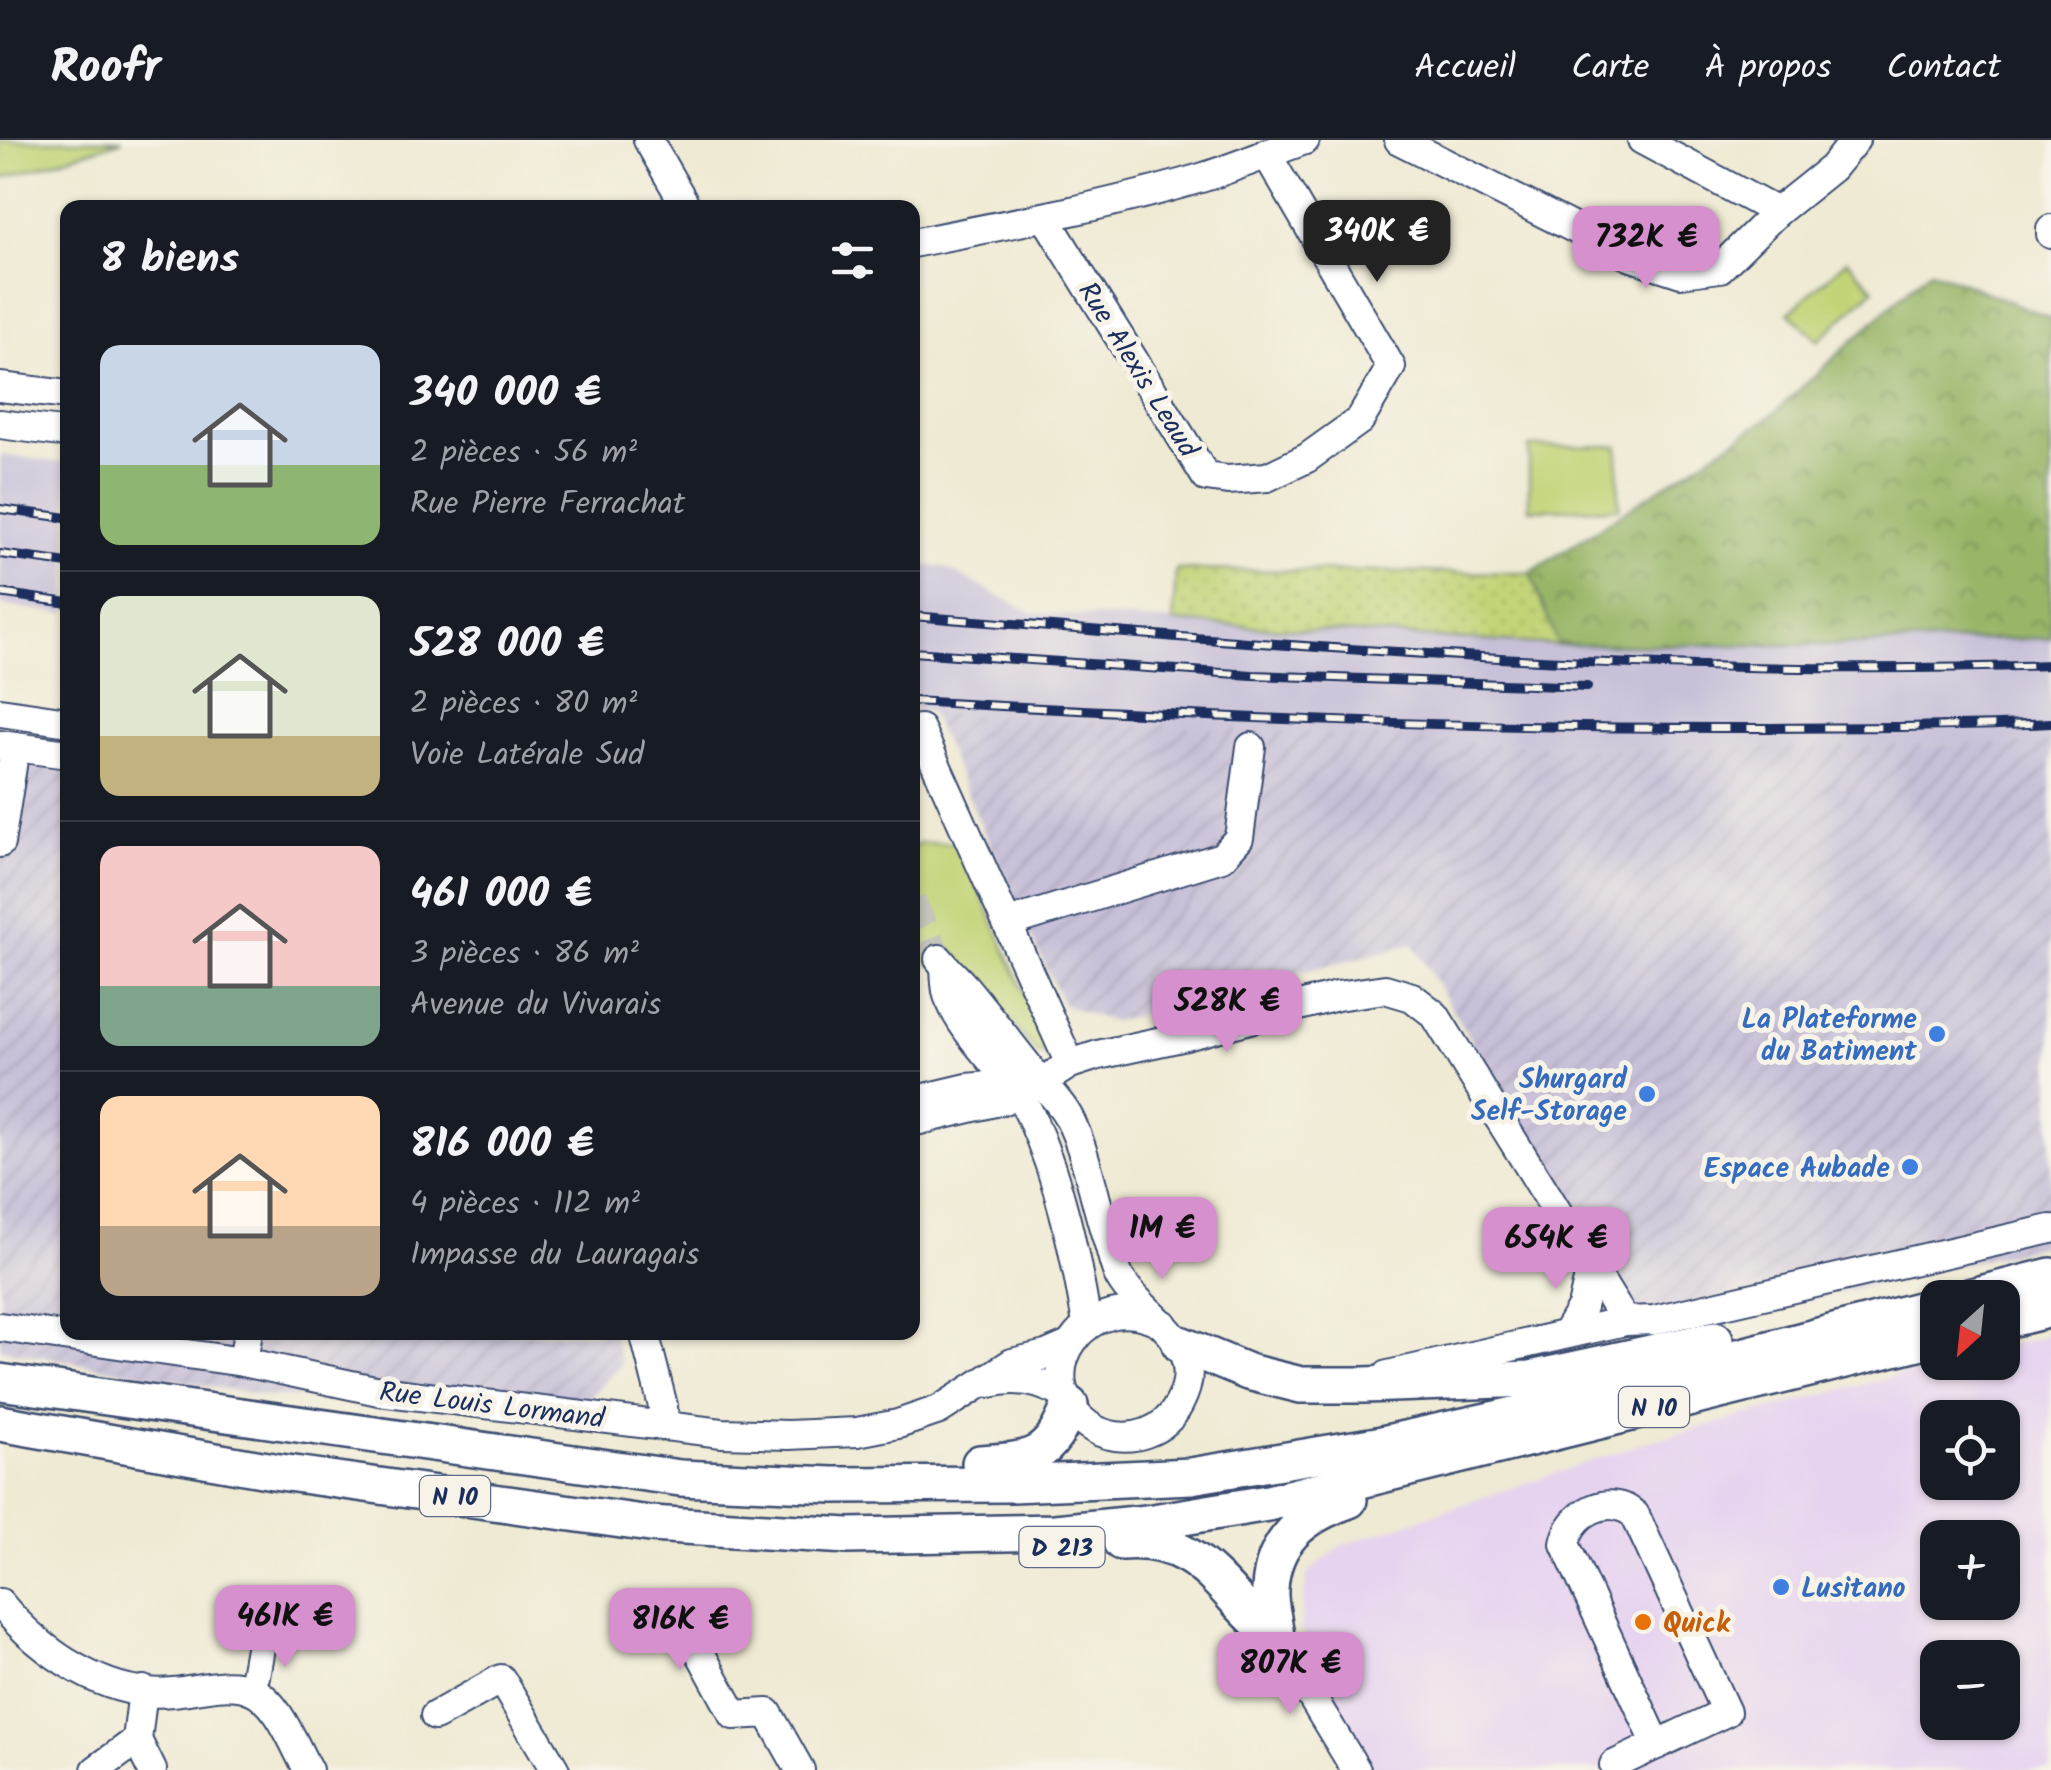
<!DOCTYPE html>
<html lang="fr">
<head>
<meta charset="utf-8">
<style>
	:root { --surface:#171b24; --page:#242831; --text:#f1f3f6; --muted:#9ea1a6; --line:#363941; --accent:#d690ce }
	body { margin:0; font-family:Kalam,sans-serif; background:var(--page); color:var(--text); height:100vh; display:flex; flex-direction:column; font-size:38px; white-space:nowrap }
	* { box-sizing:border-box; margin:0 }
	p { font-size:32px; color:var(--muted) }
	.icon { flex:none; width:55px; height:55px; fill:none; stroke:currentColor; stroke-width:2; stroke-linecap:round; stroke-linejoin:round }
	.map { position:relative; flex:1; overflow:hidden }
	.sheet { position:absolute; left:60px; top:60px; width:860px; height:1140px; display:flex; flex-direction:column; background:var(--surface); border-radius:20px; box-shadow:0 2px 8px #0004 }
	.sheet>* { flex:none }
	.needle { width:65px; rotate:207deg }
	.tools { position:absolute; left:1920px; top:1140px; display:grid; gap:20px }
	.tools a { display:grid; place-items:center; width:100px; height:100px; border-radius:20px; background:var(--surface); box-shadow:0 2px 8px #0004; font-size:50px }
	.price { position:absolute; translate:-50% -85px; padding:0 22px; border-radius:20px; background:var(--accent); color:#111; font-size:32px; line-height:65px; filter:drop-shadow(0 2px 5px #0008) }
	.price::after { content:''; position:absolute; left:50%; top:60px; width:30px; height:22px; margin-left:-15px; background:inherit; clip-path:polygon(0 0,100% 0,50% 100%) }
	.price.current { background:#222; color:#fff }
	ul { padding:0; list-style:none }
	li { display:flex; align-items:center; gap:30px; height:250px; padding:0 40px }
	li+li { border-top:2px solid var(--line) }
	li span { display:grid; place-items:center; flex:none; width:280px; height:200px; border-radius:20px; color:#555 }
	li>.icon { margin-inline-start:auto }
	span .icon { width:120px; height:120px; fill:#fffc; stroke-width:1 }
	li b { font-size:42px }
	h2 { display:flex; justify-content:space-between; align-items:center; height:120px; padding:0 40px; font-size:42px }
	header { display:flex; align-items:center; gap:60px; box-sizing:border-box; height:140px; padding:0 50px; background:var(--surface); border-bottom:2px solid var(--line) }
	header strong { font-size:48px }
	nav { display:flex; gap:55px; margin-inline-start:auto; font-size:35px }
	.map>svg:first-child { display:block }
	.built { fill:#e6d3f0; fill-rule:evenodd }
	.industrial { fill:url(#industrial-furrows) }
	.railway { fill:#c8c0d8 }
	.green { fill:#c2d477; stroke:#6e826a; stroke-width:2.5 }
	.forest { fill:url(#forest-crowns); stroke:#5a7263; stroke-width:2.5 }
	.garden { fill:url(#garden-dots); stroke:#6e826a; stroke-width:2.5 }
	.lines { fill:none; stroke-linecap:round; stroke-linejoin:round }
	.minor-tunnel { stroke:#c5c5bc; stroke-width:28; stroke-dasharray:28 14; stroke-linecap:butt }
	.minor-casing { stroke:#3b4b70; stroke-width:32 }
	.major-casing { stroke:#3b4b70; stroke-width:40 }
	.minor { stroke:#fff; stroke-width:28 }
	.major { stroke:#fff; stroke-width:35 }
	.rail-casing { stroke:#1b2f5e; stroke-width:10 }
	.rail { stroke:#f7f3e8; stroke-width:6; stroke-dasharray:19; stroke-linecap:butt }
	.shop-dot { fill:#3f7fe0; stroke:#f7f3e8; stroke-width:4 }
	.food-dot { fill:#e8710a; stroke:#f7f3e8; stroke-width:4 }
	.labels { text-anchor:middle; stroke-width:10; stroke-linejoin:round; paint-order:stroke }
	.shield { fill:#f7f3e8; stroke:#5d6a87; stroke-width:2.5 }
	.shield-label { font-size:25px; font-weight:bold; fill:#1b2f5e }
	.street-label { font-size:28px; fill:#1b2f5e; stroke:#f7f3e8 }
	.shop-label { font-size:28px; font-weight:bold; fill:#366cbe; stroke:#f7f3e8; text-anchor:end }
	.food-label { font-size:28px; font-weight:bold; fill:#c56008; stroke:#f7f3e8; text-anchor:start }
</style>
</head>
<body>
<header>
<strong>Roofr</strong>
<nav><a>Accueil</a><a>Carte</a><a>À propos</a><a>Contact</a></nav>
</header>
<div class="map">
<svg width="2051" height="1630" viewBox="0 0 2051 1630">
	<defs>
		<pattern id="industrial-furrows" width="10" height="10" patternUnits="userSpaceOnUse" patternTransform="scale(2.5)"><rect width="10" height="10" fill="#c8c0d8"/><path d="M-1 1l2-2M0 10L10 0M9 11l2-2" fill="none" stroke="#aba5bc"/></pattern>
		<pattern id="forest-crowns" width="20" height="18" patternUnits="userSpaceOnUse" patternTransform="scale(2.5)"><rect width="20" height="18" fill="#99b668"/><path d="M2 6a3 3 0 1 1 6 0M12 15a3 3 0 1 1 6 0" fill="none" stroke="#7c9459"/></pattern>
		<pattern id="garden-dots" width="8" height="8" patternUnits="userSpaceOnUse" patternTransform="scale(2.5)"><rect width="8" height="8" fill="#c2d477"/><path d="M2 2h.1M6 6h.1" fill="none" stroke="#a6b669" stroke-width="1.8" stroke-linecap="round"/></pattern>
	</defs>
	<rect width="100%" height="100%" fill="#f7f3e8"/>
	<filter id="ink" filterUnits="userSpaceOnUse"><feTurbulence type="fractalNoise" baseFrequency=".01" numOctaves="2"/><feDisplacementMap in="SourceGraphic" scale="20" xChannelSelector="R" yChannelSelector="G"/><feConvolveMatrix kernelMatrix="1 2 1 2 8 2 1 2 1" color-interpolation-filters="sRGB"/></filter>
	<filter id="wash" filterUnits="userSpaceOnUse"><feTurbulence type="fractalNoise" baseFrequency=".0048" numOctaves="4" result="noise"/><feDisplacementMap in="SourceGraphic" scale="40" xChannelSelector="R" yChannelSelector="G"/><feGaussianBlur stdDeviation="2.25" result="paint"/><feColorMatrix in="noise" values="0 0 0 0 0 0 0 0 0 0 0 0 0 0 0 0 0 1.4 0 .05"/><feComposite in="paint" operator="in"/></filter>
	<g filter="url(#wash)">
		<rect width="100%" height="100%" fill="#efead3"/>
		<path class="built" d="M 2051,1194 L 2051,1630 L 1373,1630 L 1300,1488 L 1307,1434 L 1340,1406 L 1647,1302 L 1943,1223 L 2002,1222 L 2003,1207 ZM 1938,1278 L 2002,1278 L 2002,1342 L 1938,1342 ZM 1938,1398 L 2002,1398 L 2002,1462 L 1938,1462 ZM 1938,1518 L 2002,1518 L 2002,1582 L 1938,1582 Z"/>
		<g class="industrial">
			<polygon points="930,572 1595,609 2051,603 2051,1103 1648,1197 1413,804 1112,882 1063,865"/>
			<polygon points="0,620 67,631 68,1192 613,1193 621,1225 588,1259 270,1257 0,1209"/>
		</g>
		<g class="railway">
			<polygon points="0,315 67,323 67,474 0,465"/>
			<polygon points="913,424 944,427 1032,473 1558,505 1838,505 2051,498 2051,603 1595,609 913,571"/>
		</g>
		<g class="green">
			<polygon points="0,0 123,0 0,39"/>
			<polygon points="1847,120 1874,149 1818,201 1789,172"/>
			<polygon points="1618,306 1619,368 1529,369 1529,307"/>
			<polygon points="919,703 959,703 1051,914 1037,913 951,810 913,832 912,708"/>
		</g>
		<polygon class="forest" points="1930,130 2051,178 2051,498 1838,505 1558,505 1530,433 1771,276"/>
		<polygon class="garden" points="1176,430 1530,433 1558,505 1173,482"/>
	</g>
	<g filter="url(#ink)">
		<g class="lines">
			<polyline class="minor-tunnel" points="912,761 939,819"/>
			<g class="minor-casing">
				<g id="minor">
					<polyline points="648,0 687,68"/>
					<polyline points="1399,0 1629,116 1681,133 1720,128 1777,72 1832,28 1855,0"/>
					<polyline points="1642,0 1777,72"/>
					<polyline points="1045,77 1206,337 1228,340 1267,337 1307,318 1360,280 1391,227 1266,13"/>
					<polyline points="2051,89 2051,94"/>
					<path d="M 912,103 C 1010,84 1108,66 1204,37 C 1238,26 1271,12 1305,0"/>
					<polyline points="0,247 68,255"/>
					<polyline points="0,284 68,293"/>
					<polyline points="0,572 68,582"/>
					<polyline points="920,589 1070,924"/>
					<polyline points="0,605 68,614"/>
					<polyline points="0,703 15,607"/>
					<polyline points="1008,783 1222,717 1239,698 1251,607"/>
					<path d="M 939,819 C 947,829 956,837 965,847 C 989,876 1012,906 1036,936 C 1047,950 1061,962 1069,978 C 1087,1013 1095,1063 1108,1101 C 1112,1113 1114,1127 1120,1138 C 1144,1179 1212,1204 1179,1264 C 1172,1278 1160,1288 1146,1293 C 1127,1300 1104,1297 1088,1285 C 1023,1238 1088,1141 1163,1184"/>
					<path d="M 945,828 C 946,837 945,849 949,858 C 968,904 1011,933 1031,977 C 1061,1044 1075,1113 1087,1184"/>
					<polyline points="912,961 967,948 1015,944"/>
					<polyline points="912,982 1020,956 1070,924 1098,915 1186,896 1337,856 1385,849 1412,857 1435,875 1625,1181"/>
					<polyline points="0,1187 243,1222 379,1251 722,1293 788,1295 857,1292 898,1284 939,1270 1012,1223 1046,1215 1069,1205"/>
					<polyline points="644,1192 663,1266 664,1286"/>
					<polyline points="1566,1194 1582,1167 1591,1127"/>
					<polyline points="243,1222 248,1192"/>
					<polyline points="1388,1235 1625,1181 1654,1180 2051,1089"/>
					<path d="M 990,1243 C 1017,1236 1042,1241 1066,1256"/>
					<path d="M 0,1463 C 40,1512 107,1559 173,1552 C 197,1550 227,1540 250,1549 C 279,1561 293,1604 308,1630"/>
					<polyline points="675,1467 734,1575 768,1573 800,1630"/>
					<polyline points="1276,1498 1356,1630"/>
					<polyline points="249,1549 255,1536 263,1491"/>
					<polyline points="435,1576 501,1539 555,1630"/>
					<polyline points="137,1600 152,1630"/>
					<polyline points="96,1630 137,1600 143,1550"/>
					<path d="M 1616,1630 L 1614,1625 L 1726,1572 L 1635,1375 C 1609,1352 1570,1373 1565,1404 L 1657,1605"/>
				</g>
			</g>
			<g class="major-casing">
				<g id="major">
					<polyline points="1965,1158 2051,1136"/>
					<polyline points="2002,1181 2051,1169"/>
					<polyline points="1180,1204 1248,1232 1301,1245 1364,1245 1530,1239 1715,1199"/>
					<polyline points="0,1242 680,1338 833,1345 1012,1344 1191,1336 1377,1305 1523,1273 1938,1165"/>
					<polyline points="0,1283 273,1331 650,1384 848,1396 1055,1392 1147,1383 1268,1363 1938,1197"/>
					<path d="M 980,1323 C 1034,1320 1049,1318 1070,1265"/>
					<path d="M 1121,1402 C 1203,1395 1222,1456 1276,1498"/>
					<path d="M 1276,1498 C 1275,1483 1269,1465 1270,1450 C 1272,1399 1305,1375 1349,1360"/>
				</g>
			</g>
			<use href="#minor" class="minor"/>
			<use href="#major" class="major"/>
			<g class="rail-casing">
				<g id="rail">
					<polyline points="0,369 68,378"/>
					<polyline points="0,414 68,423"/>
					<polyline points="0,453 68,463"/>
					<path d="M 912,476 C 1291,506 1671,539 2051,525"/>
					<polyline points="912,512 1252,535 1587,547"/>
					<path d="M 912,561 C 1193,577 1474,589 1755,588 C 1853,587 1953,588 2051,583"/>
				</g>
			</g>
			<use href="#rail" class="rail"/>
		</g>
	</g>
	<g class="shop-dot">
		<circle cx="1937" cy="894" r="10"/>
		<circle cx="1647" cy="954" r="10"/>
		<circle cx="1910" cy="1027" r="10"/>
		<circle cx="1781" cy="1447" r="10"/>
	</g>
	<circle class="food-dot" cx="1643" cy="1482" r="10"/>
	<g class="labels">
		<g class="shield">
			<rect x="1619" y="1247" width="70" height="40" rx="8"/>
			<rect x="420" y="1336" width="70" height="40" rx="8"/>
			<rect x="1019.5" y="1387" width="85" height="40" rx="8"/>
		</g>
		<g class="shield-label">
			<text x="1654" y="1276">N 10</text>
			<text x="455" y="1365">N 10</text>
			<text x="1062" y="1416">D 213</text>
		</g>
		<g class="street-label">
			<text transform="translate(1139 229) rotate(58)" y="10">Rue Alexis Leaud</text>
			<text transform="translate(492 1264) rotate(7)" y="10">Rue Louis Lormand</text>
		</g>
		<g class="shop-label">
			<text x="1917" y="888">La Plateforme<tspan x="1917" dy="32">du Batiment</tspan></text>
			<text x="1627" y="948">Shurgard<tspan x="1627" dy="32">Self-Storage</tspan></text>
			<text x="1890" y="1037">Espace Aubade</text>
			<text x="1801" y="1457" text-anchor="start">Lusitano</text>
		</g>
		<g class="food-label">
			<text x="1663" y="1492">Quick</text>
		</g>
	</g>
</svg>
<div class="tools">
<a><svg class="needle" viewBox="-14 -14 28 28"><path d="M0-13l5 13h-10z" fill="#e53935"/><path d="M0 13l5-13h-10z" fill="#9ea1a6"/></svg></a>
<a><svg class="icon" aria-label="locate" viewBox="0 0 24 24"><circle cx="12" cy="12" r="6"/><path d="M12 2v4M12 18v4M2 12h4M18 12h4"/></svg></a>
<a>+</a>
<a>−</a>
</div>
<b class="price current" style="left:1377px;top:145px">340K €</b>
<b class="price" style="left:1646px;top:151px">732K €</b>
<b class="price" style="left:1227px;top:915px">528K €</b>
<b class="price" style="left:1162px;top:1142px">1M €</b>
<b class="price" style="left:1556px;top:1152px">654K €</b>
<b class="price" style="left:285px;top:1530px">461K €</b>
<b class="price" style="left:680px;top:1533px">816K €</b>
<b class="price" style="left:1290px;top:1577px">807K €</b>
<section class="sheet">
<h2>8 biens<svg class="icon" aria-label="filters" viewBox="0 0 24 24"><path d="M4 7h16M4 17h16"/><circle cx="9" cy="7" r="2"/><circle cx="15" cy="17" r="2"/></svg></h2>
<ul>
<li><span style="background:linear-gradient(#c9d6e8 60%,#8fb573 0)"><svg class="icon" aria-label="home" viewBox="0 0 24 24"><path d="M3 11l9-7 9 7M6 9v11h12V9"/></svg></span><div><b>340 000 €</b><p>2 pièces · 56 m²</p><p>Rue Pierre Ferrachat</p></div></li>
<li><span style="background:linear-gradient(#dfe7d0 70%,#c2b280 0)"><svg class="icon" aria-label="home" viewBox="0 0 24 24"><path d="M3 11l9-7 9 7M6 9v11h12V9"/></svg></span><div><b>528 000 €</b><p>2 pièces · 80 m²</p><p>Voie Latérale Sud</p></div></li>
<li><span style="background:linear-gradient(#f6c9c9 70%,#7fa58c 0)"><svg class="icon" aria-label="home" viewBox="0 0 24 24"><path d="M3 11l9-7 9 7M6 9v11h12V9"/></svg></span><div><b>461 000 €</b><p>3 pièces · 86 m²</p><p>Avenue du Vivarais</p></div></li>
<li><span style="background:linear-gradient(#ffd9b3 65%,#b9a48a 0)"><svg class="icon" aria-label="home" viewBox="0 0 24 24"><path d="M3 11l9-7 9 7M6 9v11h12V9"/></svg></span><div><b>816 000 €</b><p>4 pièces · 112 m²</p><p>Impasse du Lauragais</p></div></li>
</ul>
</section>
</div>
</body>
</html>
